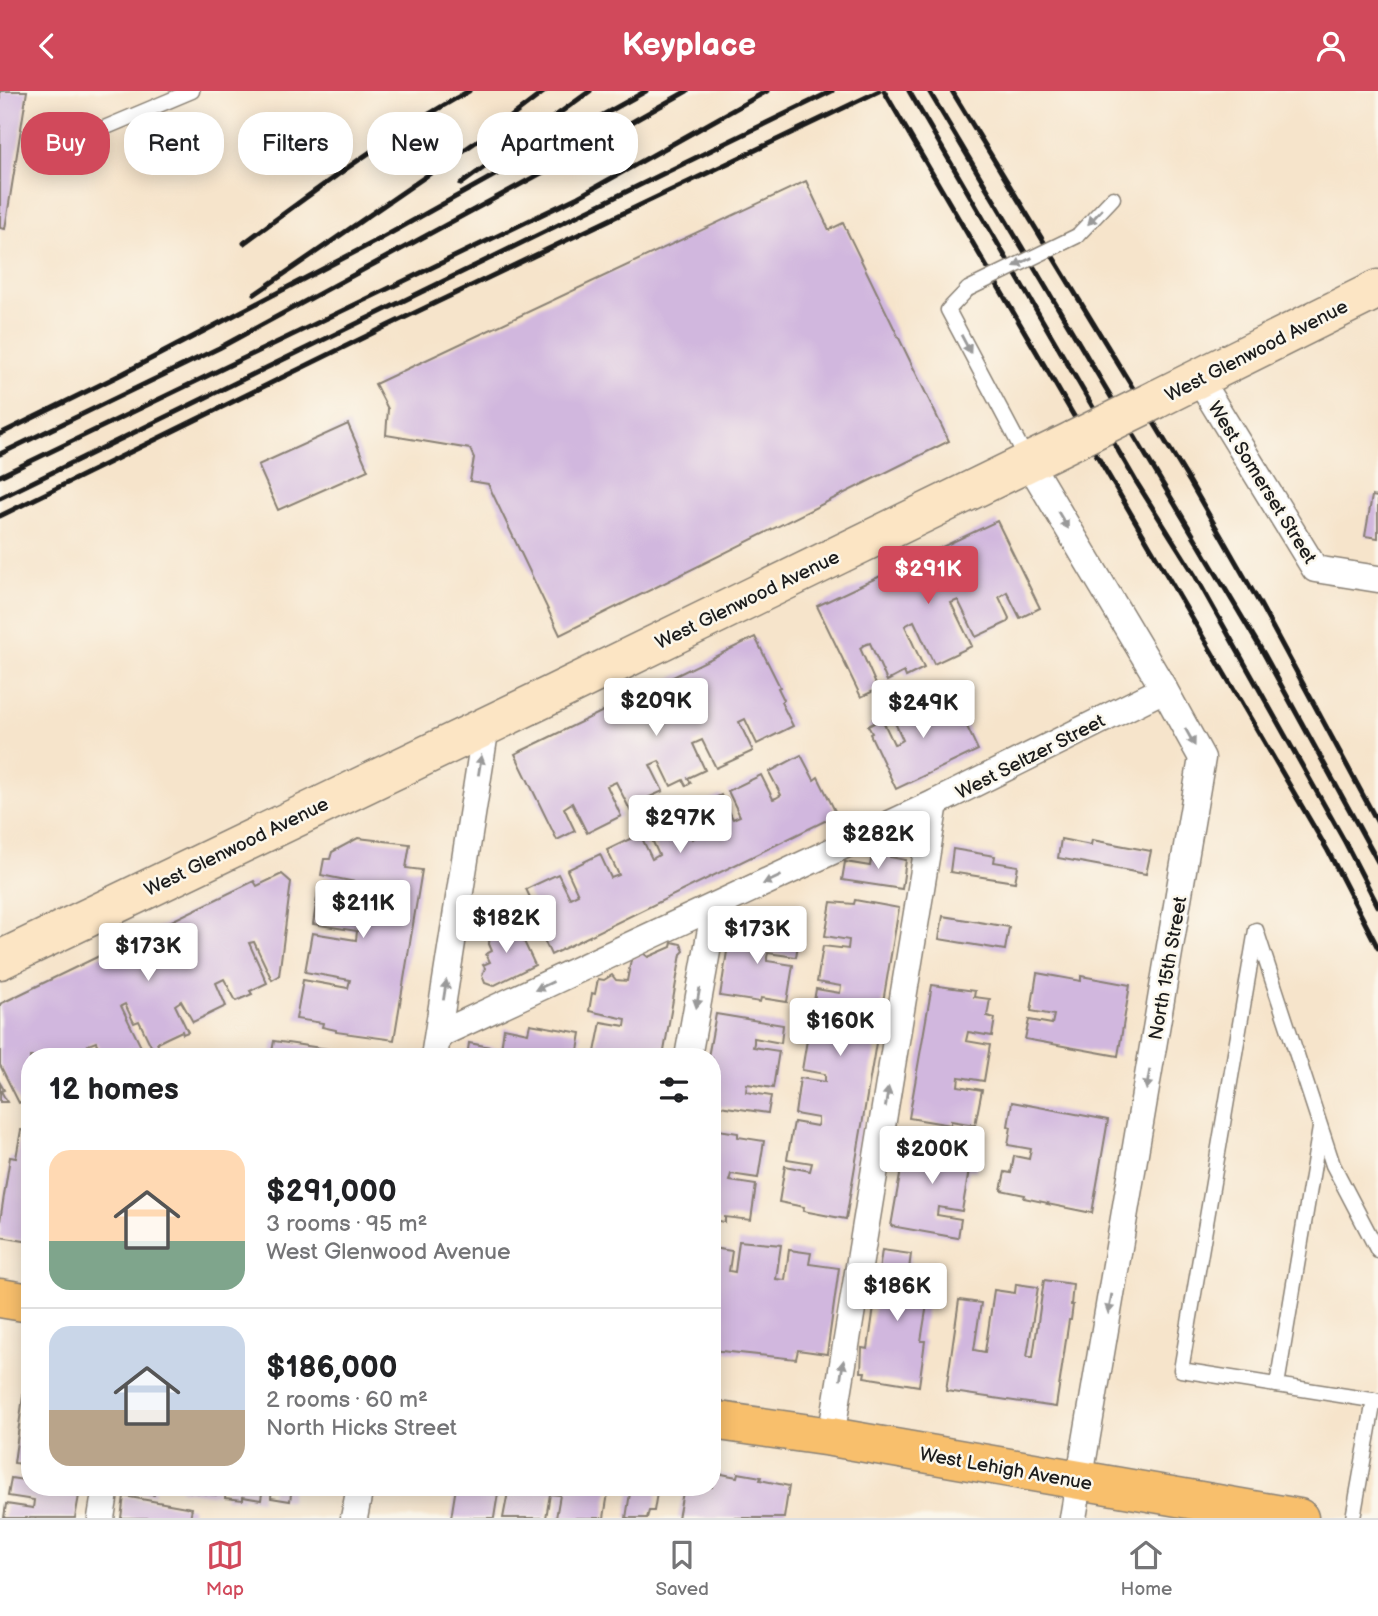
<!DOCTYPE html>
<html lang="en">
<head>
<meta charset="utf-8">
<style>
	:root { --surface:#fff; --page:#f2f2f2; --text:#202124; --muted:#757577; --line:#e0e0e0; --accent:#d1495b }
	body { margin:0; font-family:"Balsamiq Sans",sans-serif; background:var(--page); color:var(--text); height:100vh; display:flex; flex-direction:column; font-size:26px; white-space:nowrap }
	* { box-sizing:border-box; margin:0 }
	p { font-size:23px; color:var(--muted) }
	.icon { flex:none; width:38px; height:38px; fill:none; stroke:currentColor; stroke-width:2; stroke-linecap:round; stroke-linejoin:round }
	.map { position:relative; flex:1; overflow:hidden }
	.panel { position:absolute; left:21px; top:957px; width:700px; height:448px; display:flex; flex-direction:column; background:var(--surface); border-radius:28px; box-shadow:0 4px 18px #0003 }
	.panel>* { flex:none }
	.top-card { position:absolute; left:21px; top:21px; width:700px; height:63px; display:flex; gap:14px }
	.price { position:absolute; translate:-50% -60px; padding:0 16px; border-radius:7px; background:#fff; color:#222; font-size:23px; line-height:46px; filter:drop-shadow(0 2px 4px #0008) }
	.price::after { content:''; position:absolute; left:50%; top:42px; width:21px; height:16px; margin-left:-10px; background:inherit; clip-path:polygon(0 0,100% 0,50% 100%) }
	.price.active { background:var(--accent); color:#fff }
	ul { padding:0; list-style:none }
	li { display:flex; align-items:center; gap:21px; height:175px; padding:0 28px }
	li+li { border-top:2px solid var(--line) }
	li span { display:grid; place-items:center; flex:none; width:196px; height:140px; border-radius:21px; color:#555 }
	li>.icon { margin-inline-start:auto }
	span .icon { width:84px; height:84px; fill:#fffc; stroke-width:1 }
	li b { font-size:30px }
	h2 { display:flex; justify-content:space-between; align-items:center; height:84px; padding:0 28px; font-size:30px }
	.chip { padding:0 24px; border-radius:28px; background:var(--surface); box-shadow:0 4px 18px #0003; font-size:24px; line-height:63px }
	.chip.active { background:var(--accent); color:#fff }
	header { display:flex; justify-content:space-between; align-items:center; height:91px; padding:0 28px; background:var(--accent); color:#fff; font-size:32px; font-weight:700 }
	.tab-bar { display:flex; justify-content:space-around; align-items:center; height:98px; border-top:2px solid var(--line); background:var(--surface); font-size:19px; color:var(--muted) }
	.tab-bar a { display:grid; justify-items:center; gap:4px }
	.tab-bar .active { color:var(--accent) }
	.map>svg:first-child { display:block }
	.building { fill:#d1b7de }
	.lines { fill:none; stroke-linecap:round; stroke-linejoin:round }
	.lane-casing { stroke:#898074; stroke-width:17 }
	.street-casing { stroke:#898074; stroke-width:29 }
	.secondary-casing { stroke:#898074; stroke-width:41 }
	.primary-casing { stroke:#898074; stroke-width:41 }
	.lane { stroke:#fff; stroke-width:14 }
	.street { stroke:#fff; stroke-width:26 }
	.secondary { stroke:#fce5c4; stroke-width:38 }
	.primary { stroke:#f8bf6c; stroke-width:38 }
	.rail { stroke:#1c1c1c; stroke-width:5 }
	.lane-bridge-casing { stroke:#898074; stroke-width:17; stroke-linecap:butt }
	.secondary-bridge-casing { stroke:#898074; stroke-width:41; stroke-linecap:butt }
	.lane-bridge { stroke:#fff; stroke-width:14 }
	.secondary-bridge { stroke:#fce5c4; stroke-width:38 }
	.oneway { fill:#999 }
	.labels { text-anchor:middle; stroke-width:5; stroke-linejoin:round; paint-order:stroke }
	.street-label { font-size:19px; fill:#1c1c1c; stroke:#fbf7ec }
</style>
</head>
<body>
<header><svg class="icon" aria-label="back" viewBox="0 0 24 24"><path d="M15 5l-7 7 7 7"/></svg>Keyplace<svg class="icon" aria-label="person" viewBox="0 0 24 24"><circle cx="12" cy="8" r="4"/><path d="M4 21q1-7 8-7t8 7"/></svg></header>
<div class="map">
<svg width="1378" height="1427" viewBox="0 0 1378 1427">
	<rect width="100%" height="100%" fill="#fbf7ec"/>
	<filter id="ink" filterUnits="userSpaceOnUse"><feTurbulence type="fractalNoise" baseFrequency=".0143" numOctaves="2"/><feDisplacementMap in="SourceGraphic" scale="14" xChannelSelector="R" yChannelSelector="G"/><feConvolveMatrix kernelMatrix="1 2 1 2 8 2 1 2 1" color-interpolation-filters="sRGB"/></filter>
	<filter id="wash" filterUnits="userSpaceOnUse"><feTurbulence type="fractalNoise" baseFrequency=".00686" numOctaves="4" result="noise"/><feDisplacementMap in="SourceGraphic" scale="28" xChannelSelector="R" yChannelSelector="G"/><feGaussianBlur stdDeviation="1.57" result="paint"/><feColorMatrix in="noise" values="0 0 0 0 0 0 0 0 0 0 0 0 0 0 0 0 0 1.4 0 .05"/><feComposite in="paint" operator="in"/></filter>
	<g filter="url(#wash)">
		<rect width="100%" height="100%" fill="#f6e4cb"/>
		<g id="blocks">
			<g class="building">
				<polygon points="0,0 27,0 5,138 0,137"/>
				<polygon points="806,90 829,139 843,132 949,350 560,544 488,393 470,390 474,367 470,358 386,344 388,318 375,293"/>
				<polygon points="348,333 368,379 278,419 258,374"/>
				<polygon points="1372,405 1378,406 1378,447 1365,445"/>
				<polygon points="997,430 1040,517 1020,527 1007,501 999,506 1009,527 1008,531 976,546 958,509 951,512 972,555 934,573 914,530 905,535 924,577 906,586 904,581 887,590 870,552 864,554 860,557 878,598 861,606 817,515"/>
				<polygon points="755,546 780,596 778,597 784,609 781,611 793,635 757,653 745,628 739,631 753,660 716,677 702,649 693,653 705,679 688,687 691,692 686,695 683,689 671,695 659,670 650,674 663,700 645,708 647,713 631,721 616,691 607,695 621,725 587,742 572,712 564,717 575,740 557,749 515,663"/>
				<polygon points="949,597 978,659 896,698 870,643 872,642 868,635 882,628 894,653 898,652 903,649 891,623 923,608 935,632 942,628 930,604"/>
				<polygon points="801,664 814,689 818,686 837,724 551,864 533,825 538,823 526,798 558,783 570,807 578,803 567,779 600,763 611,787 619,784 607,759 640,743 652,768 659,764 648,740 681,724 692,748 700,744 688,720 721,704 733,728 740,725 728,700 761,684 773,708 776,707 781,704 769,681"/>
				<polygon points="358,747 410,753 406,777 422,779 394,949 336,941 336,939 322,936 323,932 296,928 303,889 348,897 350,889 305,881 312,842 356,849 357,840 313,833 319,794 364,801 365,793 321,784 324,768 330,768 332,761"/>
				<polygon points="1061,748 1091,754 1092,749 1151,760 1146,783 1058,767"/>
				<polygon points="873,757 891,759 890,766 906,769 902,798 842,789 845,771 870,775"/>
				<polygon points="953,758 995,765 994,771 1018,775 1015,791 950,781"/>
				<polygon points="282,783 291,791 279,885 272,889 254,851 249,852 267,892 250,900 252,903 236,910 224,888 216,892 226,915 193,931 181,910 175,914 188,941 183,943 182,940 167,947 157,952 159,957 153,959 139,930 134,932 125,913 121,915 146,966 103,966 96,951 88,954 95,966 30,966 30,1006 19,1012 0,974 0,913 254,790 257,795"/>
				<polygon points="855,809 899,817 846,1128 803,1120 804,1116 779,1111 785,1075 810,1080 812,1072 787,1068 794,1031 817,1035 818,1031 818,1027 795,1023 800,987 825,991 825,983 802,979 808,943 833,946 834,938 810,935 816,898 840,902 841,895 817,891 823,855 848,858 849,849 825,845 831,811 854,813"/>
				<polygon points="943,825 1009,836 1005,859 939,848"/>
				<polygon points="514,829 535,874 493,895 485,892 482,884 485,877 483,874 490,871 486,863 492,860 489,853 490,840"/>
				<polygon points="731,835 799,847 796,866 768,862 767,866 767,870 793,874 787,911 761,907 760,911 720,905"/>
				<polygon points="672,851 681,853 684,860 681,863 663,966 594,966 601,931 625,935 626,928 589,920 592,902 595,903 598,888 604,889 612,884 616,889 627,890 631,869 643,862 648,866 671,856"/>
				<polygon points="1037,882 1081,890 1081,885 1130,894 1118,965 1025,948 1029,929 1052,933 1054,924 1031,920"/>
				<polygon points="932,894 975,900 974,906 990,908 987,925 995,927 992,945 968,941 966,950 990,954 984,990 959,986 958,995 982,999 975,1034 951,1030 951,1034 909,1027"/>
				<polygon points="716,923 783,934 781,952 754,947 754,952 753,956 779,960 773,997 747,993 746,1001 771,1005 768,1022 712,1014 712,966 708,966"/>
				<polygon points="530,933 581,942 577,966 467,966 469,952 501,958 504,937 528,942"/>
				<polygon points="274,950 368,964 367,966 271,966"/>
				<polygon points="0,992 4,999 1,1000 7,1011 0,1011"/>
				<polygon points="1012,1011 1108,1029 1092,1122 1047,1113 1048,1112 1024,1107 1025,1104 1001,1099 1005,1081 1011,1082 1014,1065 1029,1068 1031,1058 1008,1054 1011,1036 1008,1035"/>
				<polygon points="712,1038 738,1042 738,1046 764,1050 758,1087 731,1083 729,1090 756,1094 751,1129 725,1126 725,1131 712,1129"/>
				<polygon points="21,1039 30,1040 30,1151 0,1146 0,1130 10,1066 16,1067"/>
				<polygon points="907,1045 973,1057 970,1072 977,1073 976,1080 969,1079 962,1120 938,1116 937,1124 961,1128 958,1147 891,1135"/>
				<polygon points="739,1150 781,1154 776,1188 785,1189 789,1159 811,1162 809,1173 839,1177 827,1263 798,1259 796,1268 712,1259 712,1157 732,1160 729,1180 735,1181"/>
				<polygon points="882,1159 911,1163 908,1186 931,1189 921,1250 925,1250 919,1295 864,1286 865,1281 861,1281 862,1257 868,1258"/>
				<polygon points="1044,1189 1073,1193 1071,1214 1073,1214 1071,1229 1069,1229 1056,1316 946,1300 959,1209 981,1212 974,1259 985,1261 994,1199 1015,1202 1016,1193 1038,1196 1027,1266 1033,1266"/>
				<polygon points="26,1283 30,1283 30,1374 14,1372"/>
				<polygon points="712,1381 737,1386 738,1382 761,1386 760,1389 789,1395 784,1427 678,1427 684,1396 712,1396"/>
				<polygon points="11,1387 30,1390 30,1396 80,1399 75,1427 4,1427 6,1413 33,1417 34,1409 8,1405"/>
				<polygon points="132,1396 155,1396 154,1404 131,1401"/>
				<polygon points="180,1396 218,1396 216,1404 180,1399"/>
				<polygon points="226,1396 263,1396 261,1409 243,1406 243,1409 225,1407"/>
				<polygon points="272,1396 292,1396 290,1410 271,1407"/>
				<polygon points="456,1396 499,1396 494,1427 451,1427"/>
				<polygon points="509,1396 609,1396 604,1427 556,1427 560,1404 550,1403 546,1427 503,1427"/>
				<polygon points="631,1396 658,1396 654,1420 649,1420 647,1427 626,1427"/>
				<polygon points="124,1405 192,1417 190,1427 121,1427"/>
			</g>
		</g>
	</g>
	<g filter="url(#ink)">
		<use href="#blocks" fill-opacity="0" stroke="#898074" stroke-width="2"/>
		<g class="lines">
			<g class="lane-casing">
				<g id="lane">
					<polyline points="78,48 192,0"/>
					<polyline points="1077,145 1113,107"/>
					<polyline points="968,198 948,219 1028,370"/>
					<polyline points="1378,1160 1333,1074 1256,839 1181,1279 1378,1310"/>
					<polyline points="1277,1294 1320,1037"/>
					<polyline points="1353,1427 1374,1309"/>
				</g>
			</g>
			<g class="street-casing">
				<g id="street">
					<polyline points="1198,287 1315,478 1378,488"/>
					<polyline points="1028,370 1164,598 1202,667 1073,1427"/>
					<polyline points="438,944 935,712 1164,598"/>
					<polyline points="434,966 486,635"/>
					<polyline points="688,966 715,816"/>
					<polyline points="831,1346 935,712"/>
					<polyline points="101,1427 106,1396"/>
					<polyline points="354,1427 360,1396"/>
				</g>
			</g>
			<g class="secondary-casing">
				<g id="secondary">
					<polyline points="1157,308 1378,198"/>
					<polyline points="0,869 551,604 1074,349"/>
				</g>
			</g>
			<g class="primary-casing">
				<g id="primary">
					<polyline points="0,1207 30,1212"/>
					<polyline points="712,1329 831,1346 1299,1427"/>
				</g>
			</g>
			<use href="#lane" class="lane"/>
			<use href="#street" class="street"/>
			<use href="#secondary" class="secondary"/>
			<use href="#primary" class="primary"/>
			<g class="rail">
				<polyline points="884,0 1328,760 1378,857"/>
				<polyline points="909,0 1137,392 1196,486 1345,751 1378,815"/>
				<polyline points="929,0 1264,563 1378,771"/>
				<polyline points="952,0 1190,391 1260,513 1378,732"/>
				<polyline points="461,93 590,0"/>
				<path d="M 244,152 C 317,98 389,44 469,0"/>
				<polyline points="255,203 499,35 545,0"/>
				<polyline points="0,343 120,284 380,148 646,0"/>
				<polyline points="0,363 219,257 547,79 687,0"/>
				<polyline points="0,385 578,106 767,0"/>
				<polyline points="0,407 832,0"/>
				<polyline points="0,425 387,235 879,0"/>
			</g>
			<g class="lane-bridge-casing">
				<polyline id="lane-bridge" points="968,198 1077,145"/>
			</g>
			<g class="secondary-bridge-casing">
				<polyline id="secondary-bridge" points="1074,349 1157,308"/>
			</g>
			<use href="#lane-bridge" class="lane-bridge"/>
			<use href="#secondary-bridge" class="secondary-bridge"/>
		</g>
		<defs><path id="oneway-solid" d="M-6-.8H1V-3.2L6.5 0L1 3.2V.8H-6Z" transform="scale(1.75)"/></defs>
		<g class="oneway">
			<use href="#oneway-solid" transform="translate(1095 126) rotate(133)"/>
			<use href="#oneway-solid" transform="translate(1023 171) rotate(154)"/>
			<use href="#oneway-solid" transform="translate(966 253) rotate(62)"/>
			<use href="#oneway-solid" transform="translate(1063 429) rotate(59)"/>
			<use href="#oneway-solid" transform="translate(1190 646) rotate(61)"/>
			<use href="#oneway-solid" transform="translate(480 674) rotate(-81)"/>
			<use href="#oneway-solid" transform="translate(772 789) rotate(155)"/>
			<use href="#oneway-solid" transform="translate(544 895) rotate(155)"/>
			<use href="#oneway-solid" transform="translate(445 899) rotate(-81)"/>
			<use href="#oneway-solid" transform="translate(698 907) rotate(100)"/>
			<use href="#oneway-solid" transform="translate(1148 989) rotate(100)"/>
			<use href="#oneway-solid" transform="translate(887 1006) rotate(-81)"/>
			<use href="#oneway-solid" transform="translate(1110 1213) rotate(100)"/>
			<use href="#oneway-solid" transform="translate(842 1279) rotate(-81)"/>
		</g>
	</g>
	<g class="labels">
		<g class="street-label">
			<text transform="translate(1256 259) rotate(-27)" y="7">West Glenwood Avenue</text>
			<text transform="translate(1263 391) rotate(58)" y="7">West Somerset Street</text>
			<text transform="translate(747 508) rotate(-26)" y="7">West Glenwood Avenue</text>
			<text transform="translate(1030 665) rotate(-27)" y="7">West Seltzer Street</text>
			<text transform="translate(236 755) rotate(-26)" y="7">West Glenwood Avenue</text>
			<text transform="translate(1167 877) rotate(-80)" y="7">North 15th Street</text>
			<text transform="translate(1006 1377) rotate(10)" y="7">West Lehigh Avenue</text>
		</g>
	</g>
</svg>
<b class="price active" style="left:928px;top:515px">$291K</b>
<b class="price" style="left:656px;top:647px">$209K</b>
<b class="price" style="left:923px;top:649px">$249K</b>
<b class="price" style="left:680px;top:764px">$297K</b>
<b class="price" style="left:878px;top:780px">$282K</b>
<b class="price" style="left:363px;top:849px">$211K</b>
<b class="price" style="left:506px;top:864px">$182K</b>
<b class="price" style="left:757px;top:875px">$173K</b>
<b class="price" style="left:148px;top:892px">$173K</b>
<b class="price" style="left:840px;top:967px">$160K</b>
<b class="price" style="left:932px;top:1095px">$200K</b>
<b class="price" style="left:897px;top:1232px">$186K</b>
<div class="top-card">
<a class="chip active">Buy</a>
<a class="chip">Rent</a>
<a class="chip">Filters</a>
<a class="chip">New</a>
<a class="chip">Apartment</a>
</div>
<section class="panel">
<h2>12 homes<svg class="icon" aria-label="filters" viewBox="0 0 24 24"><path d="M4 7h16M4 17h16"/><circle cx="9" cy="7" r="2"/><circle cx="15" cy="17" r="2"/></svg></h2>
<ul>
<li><span style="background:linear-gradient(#ffd9b3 65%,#7fa58c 0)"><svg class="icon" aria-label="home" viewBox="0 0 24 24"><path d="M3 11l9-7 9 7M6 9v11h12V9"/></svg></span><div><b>$291,000</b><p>3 rooms · 95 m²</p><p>West Glenwood Avenue</p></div></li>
<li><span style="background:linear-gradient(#c9d6e8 60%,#b9a48a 0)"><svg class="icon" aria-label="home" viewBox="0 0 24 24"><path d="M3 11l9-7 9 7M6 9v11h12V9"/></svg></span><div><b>$186,000</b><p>2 rooms · 60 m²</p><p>North Hicks Street</p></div></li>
</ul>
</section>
</div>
<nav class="tab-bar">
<a class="active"><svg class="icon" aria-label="map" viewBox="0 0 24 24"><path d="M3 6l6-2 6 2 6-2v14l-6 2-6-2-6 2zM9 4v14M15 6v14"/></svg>Map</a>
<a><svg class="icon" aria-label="saved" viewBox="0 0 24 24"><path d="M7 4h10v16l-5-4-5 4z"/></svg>Saved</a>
<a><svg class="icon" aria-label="home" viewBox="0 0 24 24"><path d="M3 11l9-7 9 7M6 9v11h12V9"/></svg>Home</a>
</nav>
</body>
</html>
